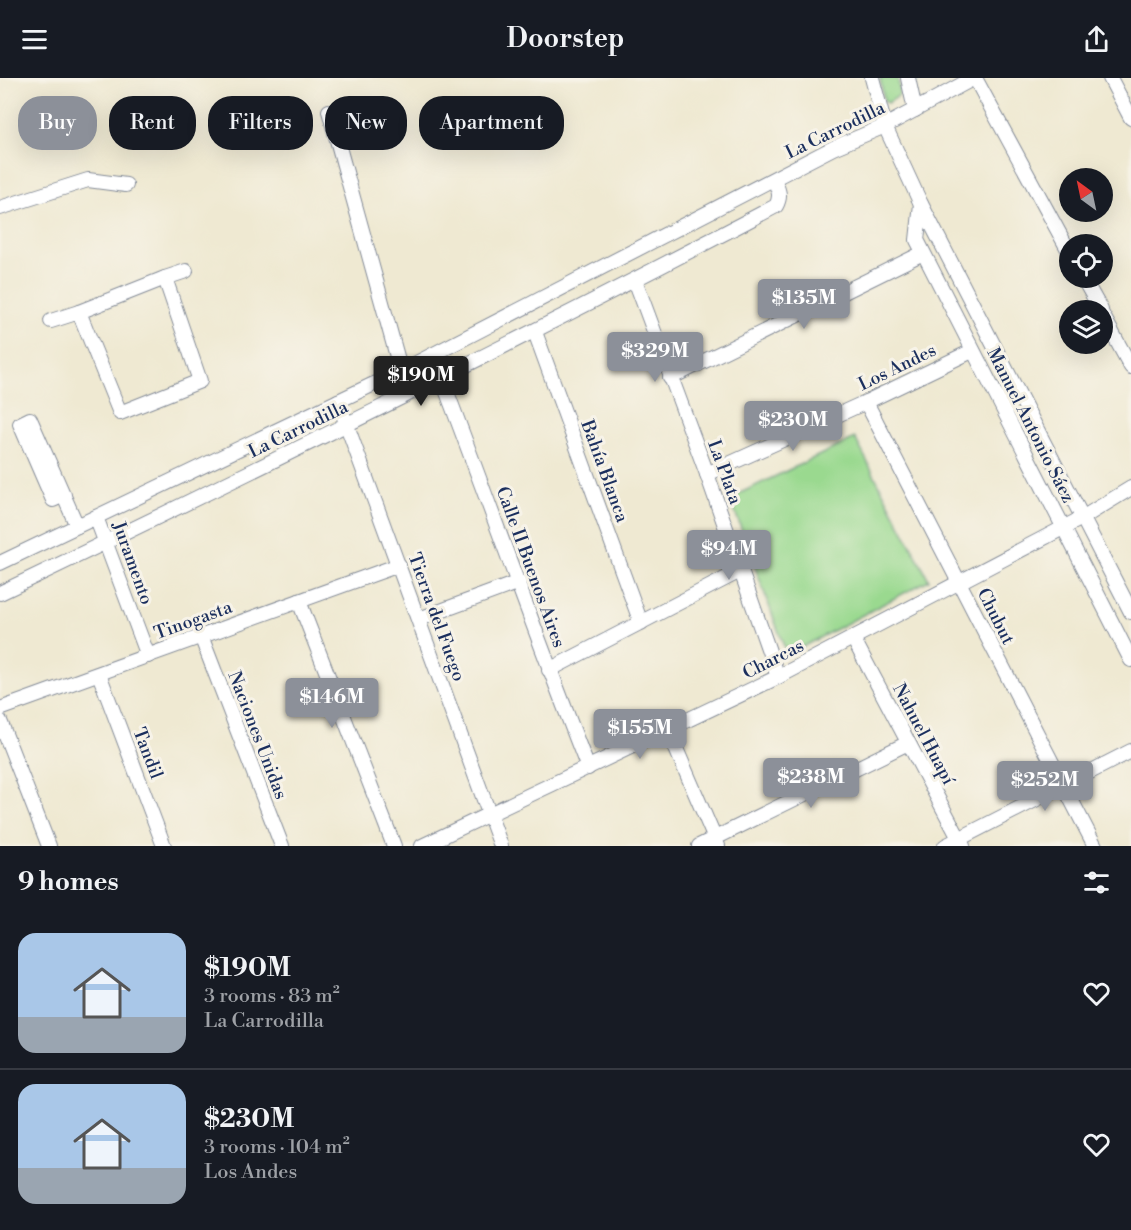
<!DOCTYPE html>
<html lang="en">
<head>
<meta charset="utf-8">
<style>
	:root { --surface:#171b24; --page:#20242c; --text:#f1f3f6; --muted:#9ea1a6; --line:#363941; --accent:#8c9099 }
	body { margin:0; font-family:"Libre Bodoni",serif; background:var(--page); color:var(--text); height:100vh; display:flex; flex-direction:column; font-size:22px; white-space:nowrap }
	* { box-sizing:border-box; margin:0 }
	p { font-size:20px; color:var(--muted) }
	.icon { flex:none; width:33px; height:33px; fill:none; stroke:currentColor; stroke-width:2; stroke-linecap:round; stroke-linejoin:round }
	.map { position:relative; height:768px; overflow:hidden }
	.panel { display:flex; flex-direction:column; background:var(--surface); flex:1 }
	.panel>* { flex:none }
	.banner { position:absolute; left:18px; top:18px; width:600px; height:54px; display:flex; gap:12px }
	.needle { width:39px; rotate:327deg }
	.buttons { position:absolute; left:1059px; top:90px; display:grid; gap:12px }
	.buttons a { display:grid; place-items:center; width:54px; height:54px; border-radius:50%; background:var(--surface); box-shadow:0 6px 24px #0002; font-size:30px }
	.price { position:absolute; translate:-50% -51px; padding:0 14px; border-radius:6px; background:var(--accent); color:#fff; font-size:20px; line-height:39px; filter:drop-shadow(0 2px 3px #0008) }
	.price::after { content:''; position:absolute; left:50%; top:36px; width:18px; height:14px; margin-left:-9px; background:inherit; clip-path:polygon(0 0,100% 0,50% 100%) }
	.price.selected { background:#222; color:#fff }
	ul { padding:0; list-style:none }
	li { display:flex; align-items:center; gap:18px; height:150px; padding:0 18px }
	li+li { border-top:2px solid var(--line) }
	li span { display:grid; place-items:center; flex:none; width:168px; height:120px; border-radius:18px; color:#555 }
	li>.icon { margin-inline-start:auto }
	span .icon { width:72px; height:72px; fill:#fffc; stroke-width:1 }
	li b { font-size:26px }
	h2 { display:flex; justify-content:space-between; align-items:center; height:72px; padding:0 18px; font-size:26px }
	.tag { padding:0 21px; border-radius:24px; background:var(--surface); box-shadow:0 6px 24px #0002; font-size:21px; line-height:54px }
	.tag.selected { background:var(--accent); color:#fff }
	header { display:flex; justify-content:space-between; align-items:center; height:78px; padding:0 18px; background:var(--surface); font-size:27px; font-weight:600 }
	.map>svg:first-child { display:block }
	.green { fill:#9ad98f; stroke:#5a8476; stroke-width:1.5 }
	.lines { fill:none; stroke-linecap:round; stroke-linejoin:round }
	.stream { stroke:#43b1c0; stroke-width:4 }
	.minor-casing { stroke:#858c98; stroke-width:16 }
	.minor { stroke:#fff; stroke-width:14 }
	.labels { text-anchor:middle; stroke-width:6; stroke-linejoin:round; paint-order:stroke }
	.street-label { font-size:18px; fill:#1b2f5e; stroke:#f7f3e8 }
</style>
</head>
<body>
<header><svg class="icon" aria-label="menu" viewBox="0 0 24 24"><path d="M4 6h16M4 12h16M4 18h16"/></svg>Doorstep<svg class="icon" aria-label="share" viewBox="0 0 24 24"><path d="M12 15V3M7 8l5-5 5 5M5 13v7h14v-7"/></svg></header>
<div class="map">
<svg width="1131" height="768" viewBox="0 0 1131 768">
	<rect width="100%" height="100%" fill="#f7f3e8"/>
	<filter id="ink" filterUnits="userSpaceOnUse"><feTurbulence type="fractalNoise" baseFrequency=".0167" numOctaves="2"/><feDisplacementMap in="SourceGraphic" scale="12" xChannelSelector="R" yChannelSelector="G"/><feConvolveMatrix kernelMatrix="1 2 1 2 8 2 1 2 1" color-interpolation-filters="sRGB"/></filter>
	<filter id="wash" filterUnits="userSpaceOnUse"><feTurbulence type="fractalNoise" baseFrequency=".008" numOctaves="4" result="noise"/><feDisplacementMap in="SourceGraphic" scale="24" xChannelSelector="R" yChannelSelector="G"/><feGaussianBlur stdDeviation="1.35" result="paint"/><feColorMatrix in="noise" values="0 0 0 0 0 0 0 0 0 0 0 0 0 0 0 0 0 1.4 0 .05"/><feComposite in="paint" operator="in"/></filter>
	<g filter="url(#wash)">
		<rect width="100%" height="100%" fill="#efe9d2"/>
		<g class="green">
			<path d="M 880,0 L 898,0 C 900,16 903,17 887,25 L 884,23 Z"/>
			<polygon points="855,360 929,502 787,577 730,420"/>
		</g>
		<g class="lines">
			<polyline class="stream" points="913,4 921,0"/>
		</g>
	</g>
	<g filter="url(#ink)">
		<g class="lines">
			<g class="minor-casing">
				<g id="minor">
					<polyline points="872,0 885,48 921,126 1131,534"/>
					<polyline points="908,0 915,32"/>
					<polyline points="975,0 1070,175"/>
					<polyline points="1110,0 1131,40"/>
					<polyline points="329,33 401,293"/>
					<polyline points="921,126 917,162 1131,582"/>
					<polyline points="0,130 88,102 126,107"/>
					<polygon points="165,200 200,303 120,335 79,234"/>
					<polyline points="165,200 186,193"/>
					<polyline points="1083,200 1101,232"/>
					<polyline points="635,202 707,396 778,599"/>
					<polyline points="1102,236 1131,289"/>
					<polyline points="51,243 79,234"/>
					<polyline points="535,254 641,545"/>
					<polyline points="670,300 923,175"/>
					<path d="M 442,301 C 491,430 537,561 588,690"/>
					<polyline points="338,323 501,768"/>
					<polyline points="866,324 1095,768"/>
					<polyline points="707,396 866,324 972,273"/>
					<polyline points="64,417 53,422 20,346 30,341 77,448"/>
					<polyline points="96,439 148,578"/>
					<polyline points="0,485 401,293 833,70 885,48 974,0"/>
					<path d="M 0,515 C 261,390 520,263 776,128 C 782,117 778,112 774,101"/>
					<polyline points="299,523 394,768"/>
					<polyline points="419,541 519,504"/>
					<polyline points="201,558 282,768"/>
					<polyline points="853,560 963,768"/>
					<polyline points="549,592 742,492"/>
					<polyline points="99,596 164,768"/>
					<polyline points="0,631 399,487"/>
					<polyline points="0,643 49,768"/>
					<polyline points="668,652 718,768"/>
					<polyline points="422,768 778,599 1082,440 1131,410"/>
					<polyline points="699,768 908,665"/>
					<polyline points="945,768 1131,673"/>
				</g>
			</g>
			<use href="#minor" class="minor"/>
		</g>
	</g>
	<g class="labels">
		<g class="street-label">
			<text transform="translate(835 52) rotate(-26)" y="6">La Carrodilla</text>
			<text transform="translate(897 289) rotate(-26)" y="6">Los Andes</text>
			<text transform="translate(1031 347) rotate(63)" y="6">Manuel Antonio Sáez</text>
			<text transform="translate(298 351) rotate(-26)" y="6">La Carrodilla</text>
			<text transform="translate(605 393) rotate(70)" y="6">Bahía Blanca</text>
			<text transform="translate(725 394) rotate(70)" y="6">La Plata</text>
			<text transform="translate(133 485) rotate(70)" y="6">Juramento</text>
			<text transform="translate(531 489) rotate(70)" y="6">Calle II Buenos Aires</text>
			<text transform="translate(996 538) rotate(63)" y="6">Chubut</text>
			<text transform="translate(437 539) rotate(70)" y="6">Tierra del Fuego</text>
			<text transform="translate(193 542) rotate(-20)" y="6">Tinogasta</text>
			<text transform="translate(773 581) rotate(-27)" y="6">Charcas</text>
			<text transform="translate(924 656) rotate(62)" y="6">Nahuel Huapí</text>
			<text transform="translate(258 657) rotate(69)" y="6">Naciones Unidas</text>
			<text transform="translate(148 675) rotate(69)" y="6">Tandil</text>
		</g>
	</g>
</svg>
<div class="buttons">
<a><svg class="needle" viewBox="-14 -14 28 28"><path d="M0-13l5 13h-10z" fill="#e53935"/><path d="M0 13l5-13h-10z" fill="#9ea1a6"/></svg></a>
<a><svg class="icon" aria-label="locate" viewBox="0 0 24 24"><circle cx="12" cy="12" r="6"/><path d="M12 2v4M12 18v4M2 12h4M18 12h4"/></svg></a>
<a><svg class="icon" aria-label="layers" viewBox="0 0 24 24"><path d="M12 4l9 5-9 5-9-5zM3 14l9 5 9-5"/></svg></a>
</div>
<b class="price" style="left:804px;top:252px">$135M</b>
<b class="price" style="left:655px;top:305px">$329M</b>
<b class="price selected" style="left:421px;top:329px">$190M</b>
<b class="price" style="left:793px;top:374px">$230M</b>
<b class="price" style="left:729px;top:503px">$94M</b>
<b class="price" style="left:332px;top:651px">$146M</b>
<b class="price" style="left:640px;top:682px">$155M</b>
<b class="price" style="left:811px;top:731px">$238M</b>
<b class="price" style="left:1045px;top:734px">$252M</b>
<div class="banner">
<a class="tag selected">Buy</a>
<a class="tag">Rent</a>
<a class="tag">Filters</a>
<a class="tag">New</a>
<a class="tag">Apartment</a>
</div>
</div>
<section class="panel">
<h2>9 homes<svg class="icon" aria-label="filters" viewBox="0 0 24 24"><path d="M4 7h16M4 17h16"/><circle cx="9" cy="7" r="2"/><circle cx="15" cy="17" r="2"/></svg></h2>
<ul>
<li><span style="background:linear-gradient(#a9c7e8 70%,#9aa5b1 0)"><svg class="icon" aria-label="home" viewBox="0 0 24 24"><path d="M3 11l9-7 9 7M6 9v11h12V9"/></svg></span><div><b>$190M</b><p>3 rooms · 83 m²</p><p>La Carrodilla</p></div><svg class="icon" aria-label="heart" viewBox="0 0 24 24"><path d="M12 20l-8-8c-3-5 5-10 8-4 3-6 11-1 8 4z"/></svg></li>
<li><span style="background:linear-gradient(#a9c7e8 70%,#9aa5b1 0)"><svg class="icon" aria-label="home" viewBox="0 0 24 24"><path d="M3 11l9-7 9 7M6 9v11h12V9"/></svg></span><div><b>$230M</b><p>3 rooms · 104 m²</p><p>Los Andes</p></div><svg class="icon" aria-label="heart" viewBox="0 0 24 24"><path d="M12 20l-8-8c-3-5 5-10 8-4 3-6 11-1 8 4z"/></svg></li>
</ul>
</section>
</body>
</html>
